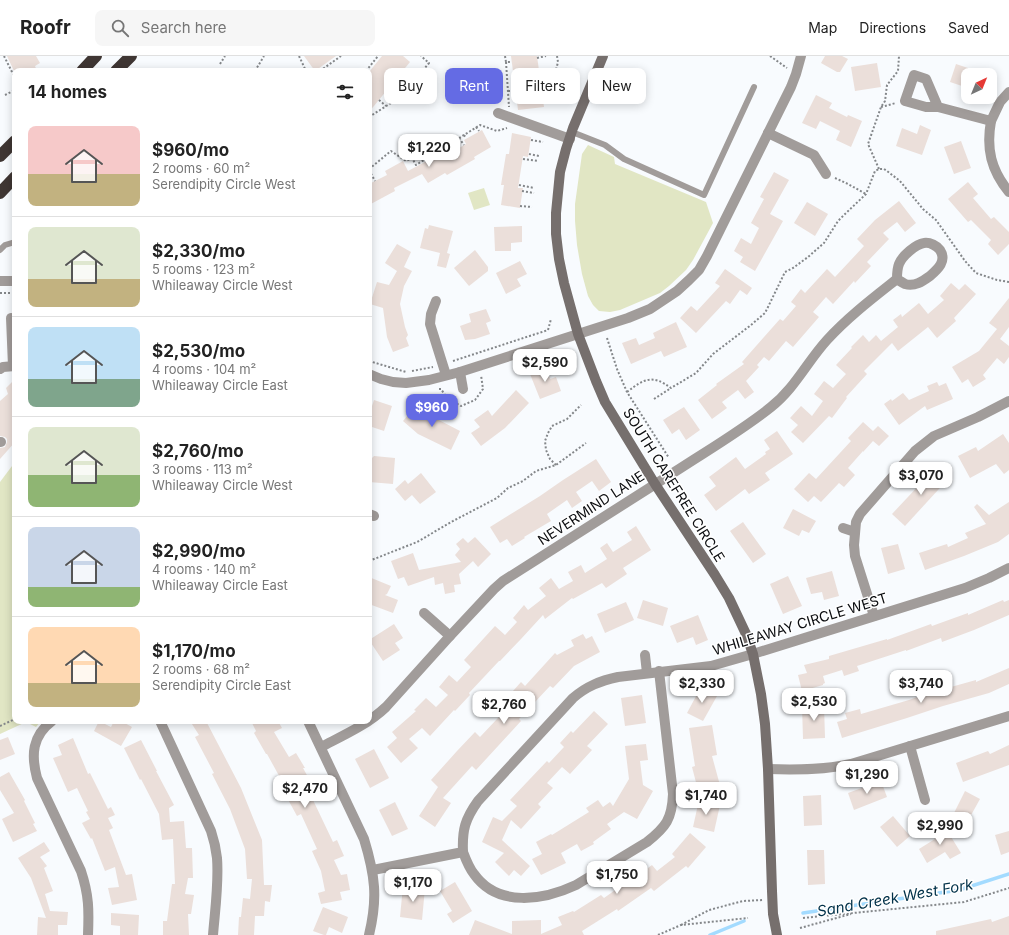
<!DOCTYPE html>
<html lang="en">
<head>
<meta charset="utf-8">
<style>
	:root { --surface:#fff; --page:#f6f6f6; --text:#222; --muted:#767676; --line:#e0e0e0; --accent:#646be4 }
	body { margin:0; font-family:Inter,sans-serif; background:var(--page); color:var(--text); height:100vh; display:flex; flex-direction:column; font-size:15px; white-space:nowrap }
	* { box-sizing:border-box; margin:0 }
	p { font-size:13px; color:var(--muted) }
	.icon { flex:none; width:22px; height:22px; fill:none; stroke:currentColor; stroke-width:2; stroke-linecap:round; stroke-linejoin:round }
	.map { position:relative; flex:1; overflow:hidden }
	.sheet { position:absolute; left:12px; top:12px; width:360px; height:656px; display:flex; flex-direction:column; background:var(--surface); border-radius:8px; box-shadow:0 2px 10px #0003 }
	.sheet>* { flex:none }
	.top-card { position:absolute; left:384px; top:12px; width:380px; height:36px; display:flex; gap:8px }
	.needle { width:26px; rotate:43deg }
	.buttons { position:absolute; left:961px; top:12px; display:grid; gap:8px }
	.buttons a { display:grid; place-items:center; width:36px; height:36px; border-radius:8px; background:var(--surface); box-shadow:0 2px 10px #0003; font-size:20px }
	.price { position:absolute; translate:-50% -34px; padding:0 9px; border-radius:8px; background:#fff; color:#222; font-size:13px; line-height:26px; filter:drop-shadow(0 1px 2px #0008) }
	.price::after { content:''; position:absolute; left:50%; top:24px; width:12px; height:9px; margin-left:-6px; background:inherit; clip-path:polygon(0 0,100% 0,50% 100%) }
	.price.on { background:var(--accent); color:#fff }
	ul { padding:0; list-style:none }
	li { display:flex; align-items:center; gap:12px; height:100px; padding:0 16px }
	li+li { border-top:1px solid var(--line) }
	li span { display:grid; place-items:center; flex:none; width:112px; height:80px; border-radius:8px; color:#555 }
	li>.icon { margin-inline-start:auto }
	span .icon { width:48px; height:48px; fill:#fffc; stroke-width:1 }
	li b { font-size:17px }
	h2 { display:flex; justify-content:space-between; align-items:center; height:48px; padding:0 16px; font-size:17px }
	.chip { padding:0 14px; border-radius:8px; background:var(--surface); box-shadow:0 2px 10px #0003; font-size:14px; line-height:36px }
	.chip.on { background:var(--accent); color:#fff }
	header { display:flex; align-items:center; gap:24px; box-sizing:border-box; height:56px; padding:0 20px; background:var(--surface); border-bottom:1px solid var(--line) }
	header strong { font-size:19px }
	nav { display:flex; gap:22px; margin-inline-start:auto; font-size:14px }
	.search { width:280px; height:36px; background:var(--page); display:flex; align-items:center; gap:10px; box-sizing:border-box; padding:0 14px; border-radius:8px; color:var(--muted); font-size:15px }
	.map>svg:first-child { display:block }
	.green { fill:#e1e6c4 }
	.lines { fill:none; stroke-linecap:round; stroke-linejoin:round }
	.stream { stroke:#a3dbff; stroke-width:3.5 }
	.building { fill:#ebdfda }
	.path { stroke:#84878a; stroke-width:2; stroke-dasharray:2 2; stroke-linecap:butt }
	.lane { stroke:#a19c9a; stroke-width:6 }
	.street { stroke:#a19c9a; stroke-width:10 }
	.secondary { stroke:#766f6d; stroke-width:10 }
	.highway { stroke:#3f3633; stroke-width:12 }
	.labels { text-anchor:middle; stroke-width:3; stroke-linejoin:round; paint-order:stroke }
	.street-label { font-size:14px; fill:#0b0d10; stroke:#fff }
	.water-label { font-size:15px; font-style:italic; fill:#013149; stroke:#fff }
</style>
</head>
<body>
<header>
<strong>Roofr</strong>
<div class="search"><svg class="icon" aria-label="search" viewBox="0 0 24 24"><circle cx="10" cy="10" r="6"/><path d="M15 15l6 6"/></svg>Search here</div>
<nav><a>Map</a><a>Directions</a><a>Saved</a></nav>
</header>
<div class="map">
<svg width="1009" height="879" viewBox="0 0 1009 879">
	<rect width="100%" height="100%" fill="#f8fbfe"/>
	<g class="green">
		<polygon points="588,89 614,101 615,108 706,146 713,167 693,204 686,214 669,230 660,237 620,254 610,256 599,255 593,249 588,240 582,218 577,189 575,165 575,148 582,98"/>
		<polygon points="484,132 490,149 474,154 468,137"/>
		<polygon points="15,406 15,665 41,665 36,671 26,666 0,678 0,426"/>
	</g>
	<g class="lines">
		<g class="stream">
			<polyline points="803,857 959,834 1009,818"/>
			<polyline points="710,879 744,865"/>
		</g>
	</g>
	<g class="building">
		<polygon points="7,0 36,0 40,7 35,10 37,15 14,15"/>
		<polygon points="304,0 336,0 315,15"/>
		<polygon points="382,0 403,0 410,6 369,56 369,16"/>
		<polygon points="511,0 537,0 544,51 518,54"/>
		<polygon points="825,0 842,0 848,3 840,16 837,16 821,7"/>
		<polygon points="877,7 881,31 855,35 851,11"/>
		<polygon points="956,8 968,12 968,32 950,26"/>
		<polygon points="816,39 832,47 829,52 847,61 848,59 862,65 851,91 836,84 840,75 820,65 816,73 802,67"/>
		<polygon points="920,69 931,74 922,99 896,90 902,72 917,78"/>
		<polygon points="482,74 491,91 474,101 475,103 447,119 445,117 428,127 422,118 394,132 395,135 369,149 369,128 387,119 385,115 403,105 408,115 436,100 438,104 466,88 464,84"/>
		<polygon points="512,77 531,81 528,101 523,100 518,132 523,132 520,152 501,149 504,129 501,129 506,98 509,98"/>
		<polygon points="961,85 971,112 954,118 944,91"/>
		<polygon points="774,116 789,124 770,158 783,165 755,215 740,206 743,201 734,195 741,182 751,188 759,172 751,167 764,143 760,141"/>
		<polygon points="968,126 978,138 973,142 991,163 994,161 1009,176 1009,188 998,199 988,188 991,184 971,164 968,166 948,143"/>
		<polygon points="899,145 916,167 905,176 897,166 883,177 889,183 867,206 871,210 855,227 854,225 833,248 826,241 813,256 819,261 793,291 786,285 769,305 764,301 757,309 759,311 746,325 754,336 745,343 738,334 722,346 727,352 712,363 698,344 717,329 716,328 744,308 742,306 780,263 783,265 796,250 791,246 801,233 805,237 827,213 835,221 864,190 857,183 875,164"/>
		<polygon points="807,146 828,158 815,180 794,167"/>
		<polygon points="429,169 453,175 447,197 450,198 446,212 437,210 440,197 420,192 425,172 428,173"/>
		<polygon points="522,170 522,186 511,187 511,195 495,195 494,171"/>
		<polygon points="397,188 411,196 404,211 412,215 404,230 400,248 405,271 408,279 406,282 409,290 393,296 387,281 383,252 370,248 377,226 389,229 397,215 385,207"/>
		<polygon points="475,194 488,211 488,215 469,230 454,212"/>
		<polygon points="520,205 527,218 517,223 521,230 506,238 496,217"/>
		<polygon points="725,213 752,232 747,239 740,234 730,248 726,245 696,277 680,262 691,250 697,255 720,230 715,227"/>
		<polygon points="951,227 959,234 965,228 976,238 954,262 956,265 937,282 928,271 898,295 892,287 864,315 867,318 846,341 847,342 832,362 829,360 803,387 791,376 798,369 790,362 801,350 812,360 823,345 814,338 824,325 833,332 846,318 836,309 852,292 851,291 863,279 869,286 876,279 881,285 898,271 893,264 901,258 902,261 919,247 928,258 944,244 940,240"/>
		<polygon points="1009,242 1009,271 1000,283 1009,290 1009,301 1004,308 997,302 983,319 986,323 973,331 968,323 962,327 952,311 979,295 997,273 989,267"/>
		<polygon points="486,253 491,265 486,267 490,278 475,283 465,284 460,270 471,266 469,258"/>
		<polygon points="676,266 687,291 664,301 661,295 631,308 622,287 636,282 639,289 655,282 653,277"/>
		<polygon points="546,311 550,323 556,321 561,335 540,343 530,318"/>
		<polygon points="15,323 15,386 0,403 0,392 5,391 7,386 7,383 5,381 0,380 0,345 8,338 6,332"/>
		<polygon points="937,326 939,330 946,327 953,343 927,354 925,350 899,369 884,348 891,343 892,345 903,337 909,344 929,335 927,330"/>
		<polygon points="516,334 529,347 505,372 481,390 471,377 480,371 474,364 488,354 492,360"/>
		<polygon points="374,344 392,350 384,375 369,370 369,352 371,353"/>
		<polygon points="427,349 438,359 435,362 460,375 451,394 418,378 403,365 413,353 419,358"/>
		<polygon points="684,351 700,374 686,384 679,373 672,378 663,364"/>
		<polygon points="863,366 873,375 878,370 889,380 879,390 873,385 863,396 863,395 848,412 855,419 844,431 839,427 821,446 814,440 808,446 794,433 809,417 816,423 851,385 848,382"/>
		<polygon points="777,375 793,398 765,417 770,424 749,438 745,433 716,455 704,439 716,430 709,421 736,401 745,413 766,398 765,396 770,393 764,384"/>
		<polygon points="1003,378 1009,387 1009,414 1004,418 996,408 970,422 958,400 976,391 978,395"/>
		<polygon points="374,400 395,402 393,428 369,426 369,405"/>
		<polygon points="596,403 611,426 599,435 592,425 576,436 582,445 572,452 567,444 547,458 551,465 524,481 525,482 512,490 507,483 500,487 490,471 540,440 563,424"/>
		<polygon points="937,410 949,422 905,470 892,458"/>
		<polygon points="421,417 436,436 420,448 412,439 405,445 395,433 405,424 408,428"/>
		<polygon points="1009,446 1009,478 998,486 964,500 925,514 919,497 947,488 948,491 968,482 965,477 986,468 974,451 977,448 989,459"/>
		<polygon points="793,453 816,465 809,477 802,474 799,480 783,472"/>
		<polygon points="743,466 766,498 753,507 730,475"/>
		<polygon points="636,470 651,494 623,512 627,518 606,532 602,527 573,543 572,542 545,563 543,559 521,583 500,605 499,605 469,637 470,639 455,655 454,654 430,680 422,672 409,683 418,692 401,707 387,691 397,682 392,676 416,655 414,654 426,642 436,651 448,639 439,631 449,619 457,626 471,611 464,604 495,570 505,579 517,566 513,562 524,549 528,554 546,540 539,532 551,522 559,533 573,525 568,516 581,509 585,517 607,503 600,492 607,487 613,496 632,484 627,476"/>
		<polygon points="475,481 491,498 478,511 473,505 459,518 461,528 454,529 455,536 445,538 443,527 435,529 434,521 408,530 404,521 398,523 391,505 413,497 419,514 461,506 455,499 460,493 456,488 463,482 468,487"/>
		<polygon points="898,488 905,513 888,518 881,492"/>
		<polygon points="832,515 839,540 824,544 822,536 811,538 806,522"/>
		<polygon points="788,520 802,550 783,558 770,528"/>
		<polygon points="369,521 391,530 387,538 385,539 398,544 393,557 369,548"/>
		<polygon points="643,544 668,552 663,570 637,562"/>
		<polygon points="1003,544 1004,546 1009,544 1009,559 974,574 942,586 941,582 906,595 906,594 857,610 859,615 844,620 842,614 823,620 825,627 823,628 823,629 802,635 798,619 807,617 804,609 829,603 829,600 887,583 887,584 931,568 932,570 968,557 968,559"/>
		<polygon points="626,546 634,564 605,577 597,558"/>
		<polygon points="698,559 708,584 696,589 693,581 677,587 670,570"/>
		<polygon points="394,568 403,582 395,587 400,594 383,605 369,584"/>
		<polygon points="583,578 586,583 592,580 600,596 574,610 553,632 550,630 519,663 521,665 476,714 472,710 443,742 451,747 435,771 419,760 438,731 431,724 457,695 475,676 480,681 513,646 511,645 517,639 513,635 521,626 525,630 555,597 557,599 574,590 571,584"/>
		<polygon points="1009,612 1009,628 989,637 943,650 907,662 842,682 837,666 847,663 845,657 860,653 861,658 909,644 920,640 919,635 931,631 933,636 976,624 976,626"/>
		<polygon points="701,631 717,640 703,665 687,657"/>
		<polygon points="642,639 646,667 625,670 621,642"/>
		<polygon points="824,650 825,682 803,683 802,651"/>
		<polygon points="594,655 608,668 587,690 592,694 570,718 562,711 547,727 553,732 538,748 541,751 521,773 511,764 502,784 530,810 521,820 514,814 509,820 495,806 504,797 482,786 493,761 502,765 517,750 510,744 547,705 549,707 564,691 560,687 571,675 573,677"/>
		<polygon points="99,665 111,671 114,665 121,665 132,671 121,690 94,675"/>
		<polygon points="190,665 206,665 241,732 262,784 264,829 272,829 270,846 265,845 264,860 255,860 254,879 238,879 239,861 241,861 243,842 250,843 252,823 247,823 245,793 230,753 212,718 214,717 195,681 199,679"/>
		<polygon points="251,665 278,665 282,672 274,676 289,701 296,697 305,712 303,712 319,741 313,744 333,786 337,784 344,800 334,804 341,819 347,818 350,834 340,836 342,844 321,848 318,837 325,835 321,815 312,795 317,793 301,758 297,760 285,738 288,736 267,698 266,698 254,677 256,675"/>
		<polygon points="712,669 717,699 712,700 721,733 699,738 692,711 695,710 689,672"/>
		<polygon points="8,681 15,698 0,704 0,684"/>
		<polygon points="73,682 88,718 90,717 108,753 111,751 115,759 108,762 113,772 109,774 126,819 132,818 137,844 112,849 108,832 119,831 115,811 105,815 92,782 91,783 82,767 90,763 86,756 88,755 77,732 68,736 53,702 62,699 58,689"/>
		<polygon points="141,684 157,715 156,715 174,749 169,752 170,766 184,765 186,792 192,792 193,822 188,822 185,838 194,839 191,858 188,858 189,879 163,879 163,865 167,865 172,828 175,828 173,783 162,784 159,758 141,723 140,724 124,692"/>
		<polygon points="646,688 648,704 640,705 643,729 653,735 637,763 624,756 607,768 611,773 593,786 594,788 581,795 577,788 561,797 566,807 541,819 532,803 542,798 536,786 551,778 552,779 589,756 586,752 598,744 603,751 610,746 613,750 629,723 625,690"/>
		<polygon points="1009,689 1009,709 963,726 956,707 988,695 990,698"/>
		<polygon points="374,693 389,722 370,732 355,703"/>
		<polygon points="9,716 25,744 24,745 35,767 33,768 37,775 13,786 2,763 14,757 0,734 0,721"/>
		<polygon points="881,725 887,741 854,754 848,737"/>
		<polygon points="965,735 980,743 965,770 951,763"/>
		<polygon points="821,739 822,769 804,770 803,740"/>
		<polygon points="699,744 720,749 714,776 693,771"/>
		<polygon points="395,746 408,773 392,780 379,754"/>
		<polygon points="893,760 910,780 897,791 880,771"/>
		<polygon points="945,771 961,797 950,803 945,796 927,807 919,793 935,783 932,778"/>
		<polygon points="1009,775 1009,796 1001,799 995,779"/>
		<polygon points="690,777 706,791 688,812 686,810 654,835 651,832 618,855 617,853 582,875 584,879 512,879 512,865 541,864 541,878 562,869 558,861 573,855 574,856 601,839 604,842 635,820 636,821 652,809 657,815 675,801 672,798"/>
		<polygon points="44,786 50,795 40,801 47,810 44,812 53,835 45,838 50,855 68,856 67,869 58,869 58,879 37,879 38,861 46,862 31,822 18,802"/>
		<polygon points="807,794 824,794 825,828 808,829"/>
		<polygon points="455,826 472,855 453,867 447,858 452,855 440,835"/>
		<polygon points="403,830 425,832 422,864 400,861"/>
		<polygon points="323,851 348,861 342,877 329,871 326,879 324,879 313,875"/>
		<polygon points="111,857 139,859 138,879 120,879 120,870 111,869"/>
		<polygon points="1009,860 1009,879 936,879 936,875 991,863 992,866"/>
		<polygon points="475,864 512,878 512,879 469,879"/>
	</g>
	<g class="lines">
		<g class="path">
			<polyline points="4,0 15,22"/>
			<polyline points="299,0 306,15"/>
			<polyline points="505,0 506,6 511,6"/>
			<polyline points="770,0 787,12"/>
			<polyline points="537,2 546,0"/>
			<polyline points="506,6 509,51"/>
			<polyline points="220,8 225,0"/>
			<polyline points="255,15 264,0"/>
			<polyline points="320,15 341,0"/>
			<polyline points="366,15 378,0"/>
			<polyline points="398,21 409,31"/>
			<polyline points="552,29 558,6 557,0"/>
			<polyline points="541,31 553,29 557,33 562,35"/>
			<polyline points="508,35 516,35"/>
			<polyline points="5,39 15,34"/>
			<polyline points="379,44 386,50"/>
			<polyline points="881,51 896,47"/>
			<polyline points="369,61 402,40 429,7 421,0"/>
			<polyline points="476,71 479,75"/>
			<polyline points="464,79 466,82"/>
			<polyline points="459,82 464,89"/>
			<polyline points="531,84 543,86"/>
			<polyline points="436,96 440,103"/>
			<polyline points="529,98 539,100"/>
			<polyline points="523,103 538,105"/>
			<polyline points="369,113 391,95 406,105 412,102 416,109 480,69 497,75 507,72"/>
			<polyline points="879,113 868,88 881,51 885,45 887,29 898,15 899,0"/>
			<polyline points="369,114 375,125"/>
			<polyline points="835,122 848,128 866,138"/>
			<polyline points="369,125 370,127"/>
			<polyline points="519,129 534,132"/>
			<polyline points="522,135 534,137"/>
			<polyline points="520,150 532,151"/>
			<polyline points="0,237 15,237"/>
			<polyline points="607,282 617,313 627,336 669,402"/>
			<polyline points="555,295 562,301"/>
			<polyline points="369,305 406,316"/>
			<polyline points="453,305 548,274 551,263"/>
			<polyline points="412,315 433,311"/>
			<polyline points="439,333 441,333 447,342 461,350 475,344 483,333 481,319"/>
			<path d="M 627,336 C 644,323 652,318 671,332 L 696,317 L 713,298 L 751,269 L 765,257 L 768,251 L 785,216 L 793,212 L 808,201 L 824,187 L 838,165 L 845,158 L 866,138 L 875,115 L 879,113 L 884,113 L 887,115 L 900,125 L 923,153 L 936,164 L 965,205 L 976,217 L 997,224 L 1009,226"/>
			<polyline points="654,343 671,332"/>
			<polyline points="556,409 550,403 546,394 545,385 548,377 552,370 567,363 581,349"/>
			<polyline points="369,505 417,486 453,465 497,442 508,432 523,425 536,415 556,409 586,387"/>
			<polyline points="0,670 15,663"/>
			<polyline points="803,862 964,846 1009,832"/>
			<polyline points="681,869 709,854 743,845 763,844"/>
			<polyline points="800,872 851,858"/>
			<polyline points="658,879 681,869 748,862"/>
		</g>
		<g class="lane">
			<polyline points="572,76 605,89 624,103 704,139 754,31"/>
			<polyline points="0,194 5,189 15,186"/>
		</g>
		<g class="street">
			<polyline points="938,51 926,23 914,19 905,45 926,51 938,51 991,65 1000,46 1009,36"/>
			<polyline points="498,57 570,83"/>
			<path d="M 991,65 C 986,93 991,114 1009,136"/>
			<polyline points="768,77 814,99 826,118"/>
			<polyline points="0,225 15,225"/>
			<polyline points="436,245 431,258 430,268 446,319"/>
			<polyline points="11,262 13,310"/>
			<polyline points="0,313 3,311 15,310"/>
			<polyline points="460,316 463,333"/>
			<polyline points="369,318 381,323 393,326 406,327 429,324 460,316 628,262 650,253 677,235 689,224 699,214 707,200 791,31 796,18 801,0"/>
			<polyline points="0,386 1,386"/>
			<polyline points="369,458 374,460"/>
			<polyline points="843,472 855,476"/>
			<polyline points="424,557 450,580"/>
			<polyline points="874,560 855,500 854,489 856,466 860,458 915,395 934,380 978,361 1009,345"/>
			<polyline points="645,599 647,617"/>
			<path d="M 52,665 C 32,680 31,699 37,722 L 81,815 C 89,839 89,854 88,879"/>
			<path d="M 160,665 L 211,775 C 214,784 216,793 217,802 C 219,827 215,854 213,879"/>
			<path d="M 308,665 L 364,783 C 375,819 378,842 369,879"/>
			<polyline points="910,690 925,744"/>
			<path d="M 321,691 C 344,679 367,669 386,651 L 450,580 L 494,533 L 503,525 C 560,489 618,452 676,415 C 708,394 741,375 771,351 C 795,332 807,306 827,284 C 848,261 873,242 897,223 C 900,225 903,227 905,228 C 915,231 923,225 930,220 C 938,213 947,205 940,194 C 937,190 930,186 924,187 C 916,188 902,200 899,208 C 897,213 897,218 897,223"/>
			<path d="M 768,713 C 795,714 824,714 851,708 L 1009,660"/>
			<path d="M 463,796 C 466,804 469,812 474,818 C 498,852 544,844 576,829 L 647,786 C 666,771 672,763 673,738 L 659,615"/>
			<path d="M 373,814 L 463,796 C 462,774 465,763 478,745 L 573,642 C 587,630 600,625 618,621 L 711,610 L 753,598 L 965,532 L 989,522 L 1009,512"/>
		</g>
		<polyline class="secondary" points="603,0 573,72 566,93 560,116 556,157 556,178 559,203 564,227 578,278 596,325 605,346 655,428 715,519 729,542 746,578 753,598 761,638 765,668 768,713 772,835 773,858 777,879"/>
		<g class="highway">
			<polyline points="82,15 96,0"/>
			<polyline points="116,15 131,0"/>
			<polyline points="0,100 15,85"/>
			<polyline points="0,137 15,121"/>
		</g>
	</g>
	<g class="labels">
		<g class="street-label">
			<text transform="translate(674 429) rotate(58)" y="5">SOUTH CAREFREE CIRCLE</text>
			<text transform="translate(591 452) rotate(-33)" y="5">NEVERMIND LANE</text>
			<text transform="translate(800 568) rotate(-17)" y="5">WHILEAWAY CIRCLE WEST</text>
		</g>
		<g class="water-label">
			<text transform="translate(895 842) rotate(-10)" y="5">Sand Creek West Fork</text>
		</g>
	</g>
</svg>
<div class="buttons">
<a><svg class="needle" viewBox="-14 -14 28 28"><path d="M0-13l5 13h-10z" fill="#e53935"/><path d="M0 13l5-13h-10z" fill="#767676"/></svg></a>
</div>
<b class="price" style="left:429px;top:112px">$1,220</b>
<b class="price" style="left:545px;top:327px">$2,590</b>
<b class="price on" style="left:432px;top:372px">$960</b>
<b class="price" style="left:921px;top:440px">$3,070</b>
<b class="price" style="left:702px;top:648px">$2,330</b>
<b class="price" style="left:921px;top:648px">$3,740</b>
<b class="price" style="left:814px;top:666px">$2,530</b>
<b class="price" style="left:504px;top:669px">$2,760</b>
<b class="price" style="left:867px;top:739px">$1,290</b>
<b class="price" style="left:305px;top:753px">$2,470</b>
<b class="price" style="left:706px;top:760px">$1,740</b>
<b class="price" style="left:940px;top:790px">$2,990</b>
<b class="price" style="left:617px;top:839px">$1,750</b>
<b class="price" style="left:413px;top:847px">$1,170</b>
<div class="top-card">
<a class="chip">Buy</a>
<a class="chip on">Rent</a>
<a class="chip">Filters</a>
<a class="chip">New</a>
</div>
<section class="sheet">
<h2>14 homes<svg class="icon" aria-label="filters" viewBox="0 0 24 24"><path d="M4 7h16M4 17h16"/><circle cx="9" cy="7" r="2"/><circle cx="15" cy="17" r="2"/></svg></h2>
<ul>
<li><span style="background:linear-gradient(#f6c9c9 60%,#c2b280 0)"><svg class="icon" aria-label="home" viewBox="0 0 24 24"><path d="M3 11l9-7 9 7M6 9v11h12V9"/></svg></span><div><b>$960/mo</b><p>2 rooms · 60 m²</p><p>Serendipity Circle West</p></div></li>
<li><span style="background:linear-gradient(#dfe7d0 65%,#c2b280 0)"><svg class="icon" aria-label="home" viewBox="0 0 24 24"><path d="M3 11l9-7 9 7M6 9v11h12V9"/></svg></span><div><b>$2,330/mo</b><p>5 rooms · 123 m²</p><p>Whileaway Circle West</p></div></li>
<li><span style="background:linear-gradient(#bfe0f5 65%,#7fa58c 0)"><svg class="icon" aria-label="home" viewBox="0 0 24 24"><path d="M3 11l9-7 9 7M6 9v11h12V9"/></svg></span><div><b>$2,530/mo</b><p>4 rooms · 104 m²</p><p>Whileaway Circle East</p></div></li>
<li><span style="background:linear-gradient(#dfe7d0 60%,#8fb573 0)"><svg class="icon" aria-label="home" viewBox="0 0 24 24"><path d="M3 11l9-7 9 7M6 9v11h12V9"/></svg></span><div><b>$2,760/mo</b><p>3 rooms · 113 m²</p><p>Whileaway Circle West</p></div></li>
<li><span style="background:linear-gradient(#c9d6e8 75%,#8fb573 0)"><svg class="icon" aria-label="home" viewBox="0 0 24 24"><path d="M3 11l9-7 9 7M6 9v11h12V9"/></svg></span><div><b>$2,990/mo</b><p>4 rooms · 140 m²</p><p>Whileaway Circle East</p></div></li>
<li><span style="background:linear-gradient(#ffd9b3 70%,#c2b280 0)"><svg class="icon" aria-label="home" viewBox="0 0 24 24"><path d="M3 11l9-7 9 7M6 9v11h12V9"/></svg></span><div><b>$1,170/mo</b><p>2 rooms · 68 m²</p><p>Serendipity Circle East</p></div></li>
</ul>
</section>
</div>
</body>
</html>
